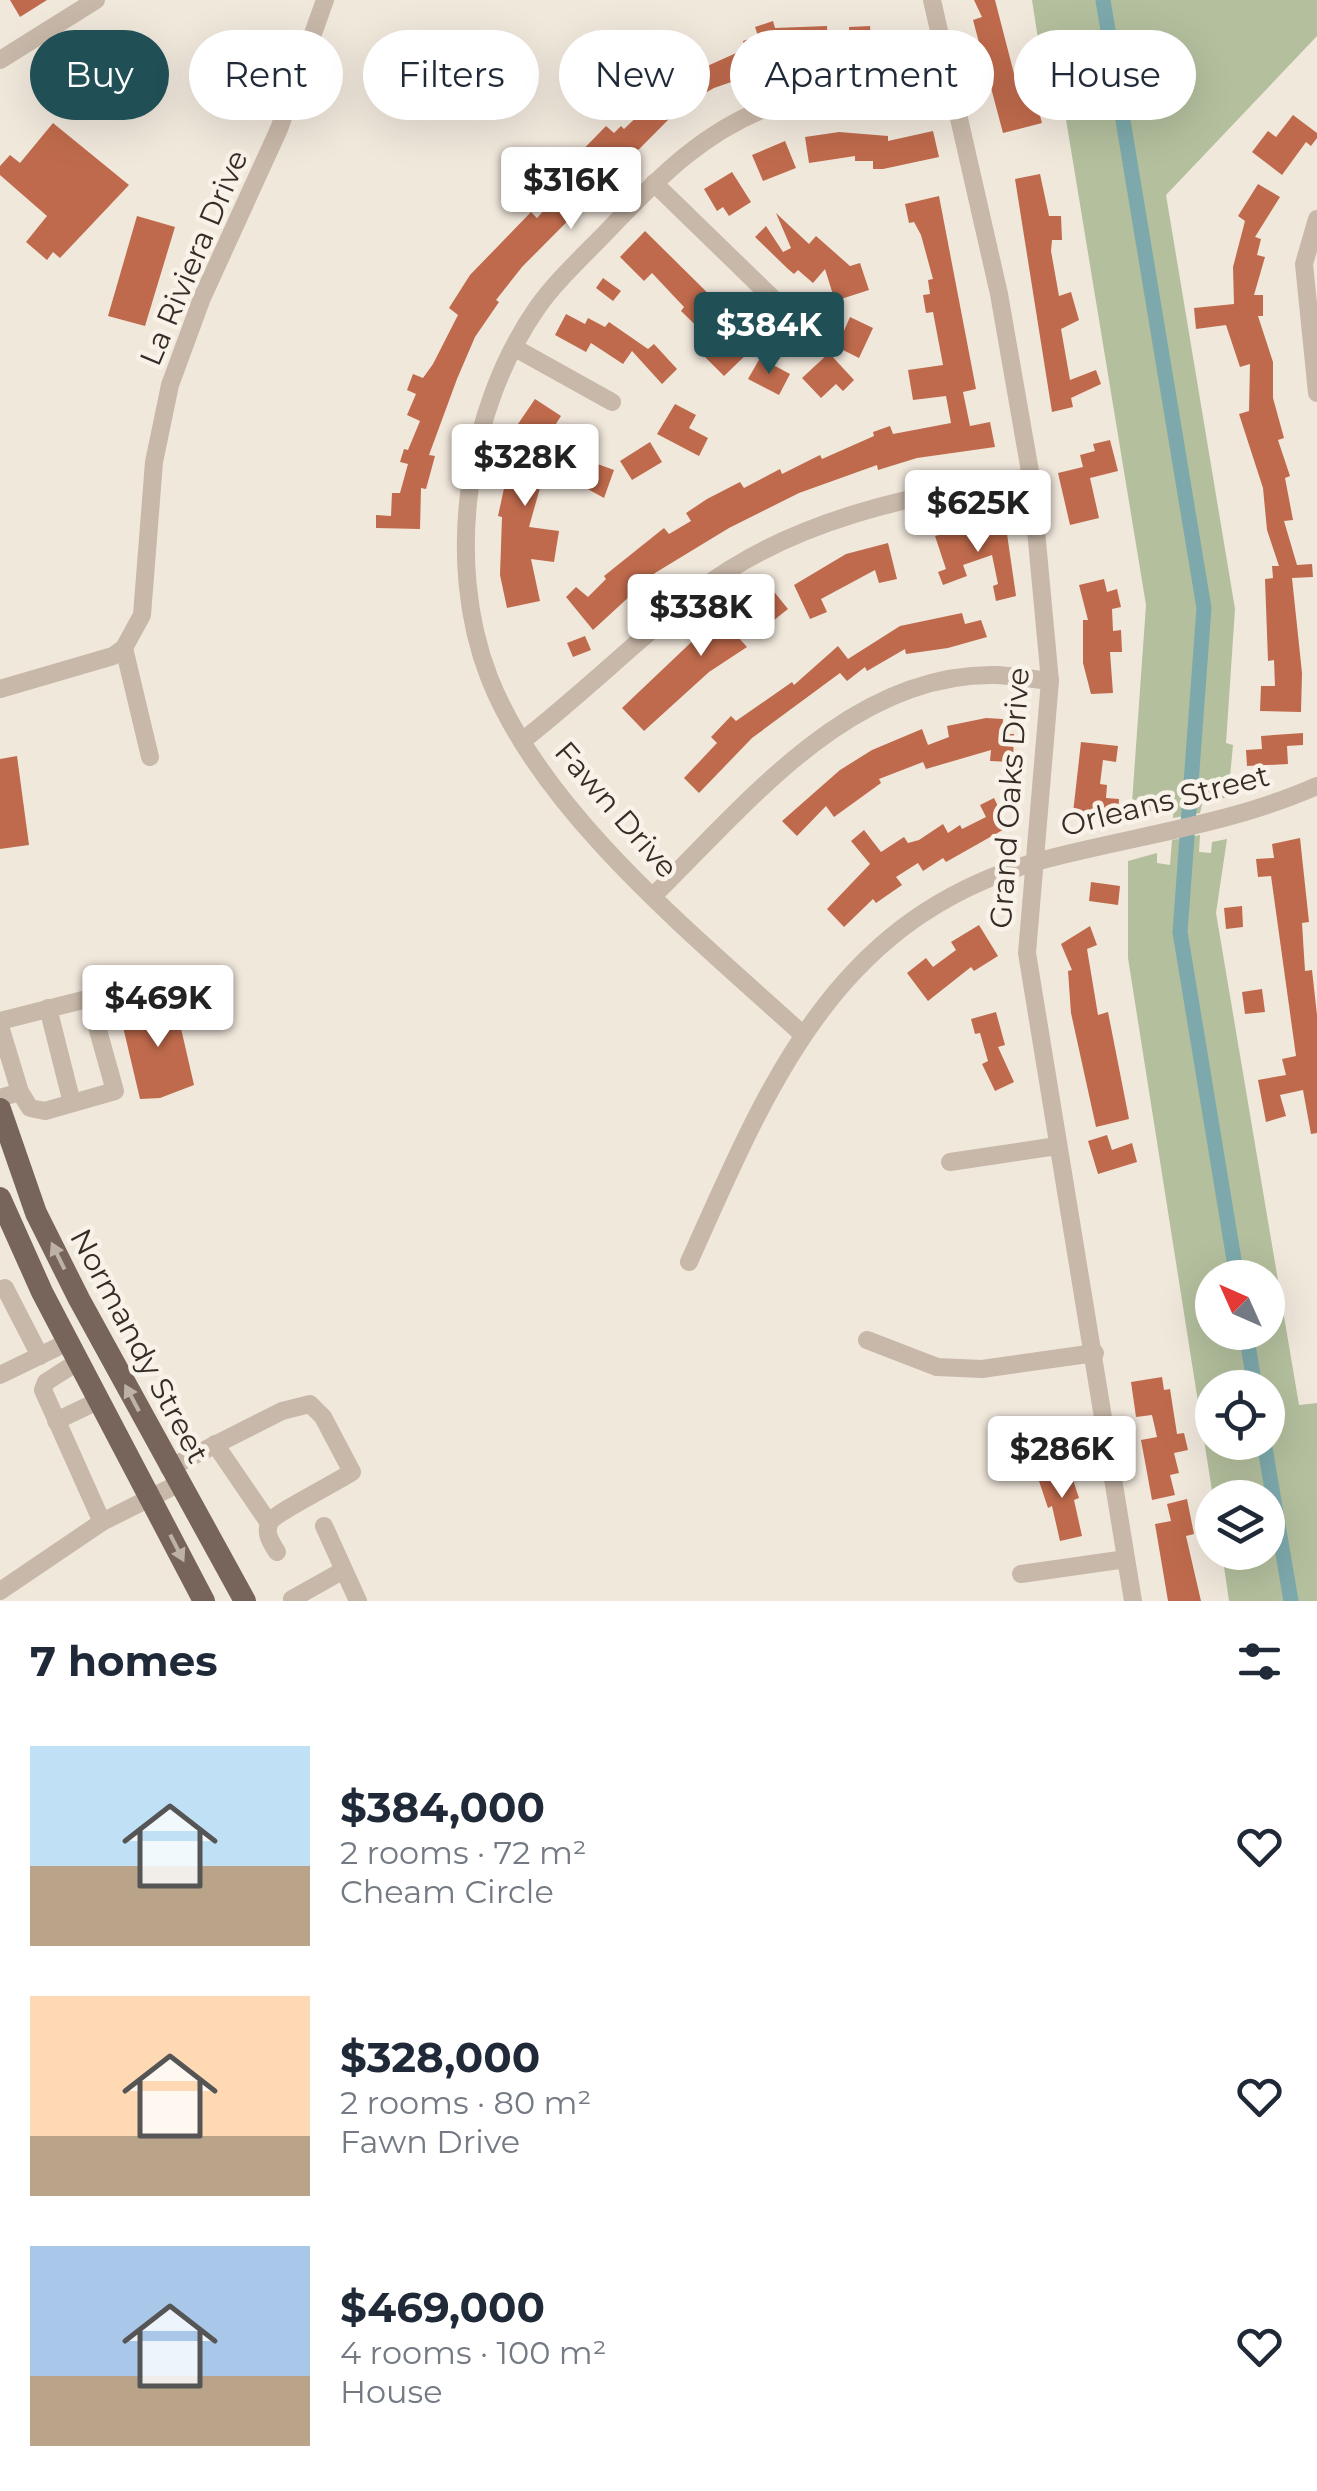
<!DOCTYPE html>
<html lang="en">
<head>
<meta charset="utf-8">
<style>
	:root { --surface:#fff; --page:#f2f2f3; --text:#1f2937; --muted:#747a83; --accent:#205055 }
	body { margin:0; font-family:Montserrat,sans-serif; background:var(--page); color:var(--text); height:100vh; display:flex; flex-direction:column; font-size:38px; white-space:nowrap }
	* { box-sizing:border-box; margin:0 }
	p { font-size:32px; color:var(--muted) }
	.icon { flex:none; width:55px; height:55px; fill:none; stroke:currentColor; stroke-width:2; stroke-linecap:round; stroke-linejoin:round }
	.map { position:relative; height:1601px; overflow:hidden }
	.sheet { display:flex; flex-direction:column; background:var(--surface); flex:1 }
	.sheet>* { flex:none }
	.banner { position:absolute; left:30px; top:30px; width:1258px; height:90px; display:flex; gap:20px }
	.needle { width:65px; rotate:315deg }
	.fabs { position:absolute; left:1195px; top:1260px; display:grid; gap:20px }
	.fabs a { display:grid; place-items:center; width:90px; height:90px; border-radius:50%; background:var(--surface); box-shadow:0 10px 40px #0002; font-size:50px }
	.price { position:absolute; translate:-50% -85px; padding:0 22px; border-radius:10px; background:#fff; color:#222; font-size:32px; line-height:65px; filter:drop-shadow(0 2px 5px #0008) }
	.price::after { content:''; position:absolute; left:50%; top:60px; width:30px; height:22px; margin-left:-15px; background:inherit; clip-path:polygon(0 0,100% 0,50% 100%) }
	.price.selected { background:var(--accent); color:#fff }
	ul { padding:0; list-style:none }
	li { display:flex; align-items:center; gap:30px; height:250px; padding:0 30px }
	li span { display:grid; place-items:center; flex:none; width:280px; height:200px; border-radius:0px; color:#555 }
	li>.icon { margin-inline-start:auto }
	span .icon { width:120px; height:120px; fill:#fffc; stroke-width:1 }
	li b { font-size:42px }
	h2 { display:flex; justify-content:space-between; align-items:center; height:120px; padding:0 30px; font-size:42px }
	.tag { padding:0 35px; border-radius:45px; background:var(--surface); box-shadow:0 10px 40px #0002; font-size:35px; line-height:90px }
	.tag.selected { background:var(--accent); color:#fff }
	.map>svg:first-child { display:block }
	.green { fill:#b3bf9d; fill-rule:evenodd }
	.lines { fill:none; stroke-linecap:round; stroke-linejoin:round }
	.canal { stroke:#7da9ac; stroke-width:15 }
	.building { fill:#bf6a4c }
	.minor { stroke:#c8b8a9; stroke-width:18 }
	.major { stroke:#77645a; stroke-width:22 }
	.oneway { fill:#beb2a8 }
	.labels { text-anchor:middle; stroke-width:9; stroke-linejoin:round; paint-order:stroke }
	.street-label { font-size:30px; fill:#362d28; stroke:#f9f2e8 }
</style>
</head>
<body>
<div class="map">
<svg width="1317" height="1601" viewBox="0 0 1317 1601">
	<rect width="100%" height="100%" fill="#f1e8dc"/>
	<g class="green">
		<polygon points="1032,0 1317,0 1317,36 1166,195 1235,609 1226,743 1233,745 1228,797 1217,800 1214,794 1204,796 1200,813 1173,818 1174,804 1131,817 1146,605 1060,83 1045,84"/>
		<path d="M 1200,835 L 1199,852 L 1211,853 L 1212,842 L 1227,839 L 1216,913 L 1299,1405 L 1317,1403 L 1317,1601 L 1229,1601 L 1222,1553 L 1268,1552 L 1268,1498 L 1213,1497 L 1128,958 L 1128,861 L 1157,853 L 1157,863 L 1170,865 L 1172,840 ZM 1212,1278 L 1268,1278 L 1268,1332 L 1212,1332 ZM 1212,1388 L 1268,1388 L 1268,1442 L 1212,1442 Z"/>
	</g>
	<g class="lines">
		<g class="canal">
			<polyline points="1103,0 1204,608 1180,932 1237,1278"/>
			<polyline points="1246,1332 1255,1388"/>
			<polyline points="1264,1442 1291,1601"/>
		</g>
	</g>
	<g class="building">
		<polygon points="10,0 47,0 20,17"/>
		<polygon points="974,0 995,0 1019,93 1022,97 1034,94 1042,123 1003,133 973,20 982,17"/>
		<polygon points="773,21 775,28 827,26 829,62 795,64 795,60 714,88 668,114 671,117 522,267 496,300 499,302 475,337 457,379 429,455 435,456 426,489 421,488 420,529 376,528 376,515 391,516 392,493 400,493 408,464 400,462 404,449 408,450 420,421 407,415 416,394 407,390 413,374 423,378 433,364 458,315 449,308 470,275 531,212 537,218 555,198 550,194 564,179 559,174 606,126 614,133 621,126 624,129 644,110 639,104 662,83 655,71 672,61 678,71 690,65 694,72 745,49 743,41 758,36 755,27"/>
		<polygon points="870,26 871,36 913,34 914,58 850,58 849,27"/>
		<polygon points="1293,115 1317,133 1317,138 1311,146 1306,142 1282,175 1252,152 1268,131 1276,137"/>
		<polygon points="53,123 129,185 60,258 53,252 47,260 26,242 47,216 0,175 0,166 10,155 20,163"/>
		<polygon points="933,131 939,157 883,169 873,169 873,161 855,161 855,156 809,163 805,137 839,132 888,136 888,141"/>
		<polygon points="785,141 796,168 763,181 752,155"/>
		<polygon points="732,172 751,202 729,216 723,207 717,211 704,189"/>
		<polygon points="1040,174 1049,216 1061,216 1062,240 1052,240 1051,251 1059,296 1071,292 1079,320 1061,329 1070,380 1096,370 1101,384 1071,398 1073,407 1052,412 1015,179"/>
		<polygon points="1258,184 1280,197 1255,237 1261,239 1257,255 1265,257 1254,295 1263,295 1263,316 1258,316 1273,362 1273,398 1284,438 1278,440 1290,476 1285,478 1293,520 1284,521 1297,565 1312,564 1313,577 1292,578 1302,673 1301,712 1260,711 1261,686 1275,686 1274,660 1268,661 1265,579 1273,578 1272,566 1279,566 1267,530 1263,488 1239,414 1249,411 1250,364 1240,367 1226,325 1196,329 1194,308 1234,304 1233,267 1245,221 1238,216"/>
		<polygon points="939,196 976,389 963,392 970,426 990,422 995,447 917,458 878,470 877,465 799,493 729,528 655,573 593,630 566,597 576,587 588,597 606,579 604,576 664,528 669,534 691,521 686,513 707,499 740,482 744,488 780,469 782,474 820,455 822,459 874,436 873,432 890,426 893,434 951,423 946,396 913,400 908,370 943,365 933,312 926,313 923,295 930,294 928,280 933,279 921,235 914,222 909,223 905,204"/>
		<polygon points="776,213 809,244 816,236 850,266 860,263 869,290 835,301 825,269 813,283 798,270 794,274 788,269 755,237 766,226 783,252 791,248"/>
		<polygon points="137,216 175,227 145,326 108,316"/>
		<polygon points="645,231 729,314 721,322 750,351 724,376 702,354 711,340 681,311 684,307 652,273 644,281 620,257"/>
		<polygon points="603,278 621,291 613,301 596,288"/>
		<polygon points="566,314 585,324 588,318 605,327 609,322 648,349 654,344 677,369 662,384 632,351 623,364 591,343 586,352 555,335"/>
		<polygon points="850,317 873,328 859,358 837,347"/>
		<polygon points="829,353 854,380 843,391 836,384 821,398 802,378"/>
		<polygon points="760,358 790,374 779,395 748,379"/>
		<polygon points="535,399 561,416 545,441 538,469 545,470 529,527 559,531 554,562 531,559 540,601 507,608 500,575 502,517 498,516 518,424"/>
		<polygon points="675,404 696,415 689,428 708,438 699,456 657,434"/>
		<polygon points="1110,440 1118,471 1090,478 1099,518 1070,525 1058,473 1083,467 1080,455 1095,451 1093,444"/>
		<polygon points="650,442 662,462 632,480 620,461"/>
		<polygon points="581,458 614,470 604,498 573,481"/>
		<polygon points="1005,520 1016,596 996,601 993,586 998,584 992,555 963,565 967,576 943,585 938,572 946,569 935,536"/>
		<polygon points="888,543 897,579 879,583 875,570 821,599 827,612 810,619 794,585 846,554"/>
		<polygon points="1104,579 1107,592 1117,589 1121,607 1112,609 1113,631 1121,630 1122,652 1110,652 1113,693 1091,694 1083,663 1083,620 1088,620 1079,585"/>
		<polygon points="771,588 788,609 764,628 759,621 738,637 747,647 709,672 644,731 622,708 702,632 732,610 737,615"/>
		<polygon points="962,613 965,624 981,620 987,637 948,648 906,654 905,649 867,671 865,667 847,681 840,673 752,738 699,793 684,778 717,743 711,737 731,716 736,721 792,682 794,685 838,646 848,659 900,626"/>
		<polygon points="585,636 591,650 573,657 567,643"/>
		<polygon points="986,718 1003,719 1002,734 1014,734 1013,762 990,761 991,750 926,769 923,762 879,779 881,783 834,817 826,806 797,836 782,821 840,770 872,750 922,729 928,745 949,737 947,726"/>
		<polygon points="1303,733 1303,745 1287,746 1288,764 1247,766 1246,750 1262,749 1261,736"/>
		<polygon points="1081,742 1118,746 1116,762 1103,760 1100,784 1107,785 1106,798 1119,799 1118,817 1073,813"/>
		<polygon points="17,756 29,845 0,849 0,759"/>
		<polygon points="994,798 1008,827 946,862 943,858 923,871 918,863 896,877 902,885 876,903 873,899 844,927 827,909 870,864 851,841 864,830 881,852 904,837 908,843 919,840 943,824 948,833 960,825 962,829 986,817 980,805"/>
		<polygon points="1300,838 1309,922 1302,923 1305,971 1312,970 1317,1015 1317,1133 1311,1134 1303,1090 1280,1095 1286,1116 1266,1122 1258,1080 1286,1075 1282,1059 1296,1056 1271,876 1258,877 1256,859 1274,858 1272,844"/>
		<polygon points="1091,882 1120,886 1118,905 1089,901"/>
		<polygon points="1242,906 1243,927 1226,929 1224,908"/>
		<polygon points="979,925 998,956 974,971 971,967 928,1001 907,973 926,958 933,967 956,950 951,942"/>
		<polygon points="1090,926 1097,945 1087,949 1098,1015 1108,1012 1129,1119 1096,1127 1071,1013 1068,971 1072,970 1061,944"/>
		<polygon points="1262,989 1265,1012 1245,1014 1242,992"/>
		<polygon points="175,1002 177,1012 184,1011 186,1022 180,1024 194,1085 160,1098 140,1099 120,1014"/>
		<polygon points="996,1012 1005,1045 998,1047 1014,1082 995,1091 982,1064 988,1061 980,1033 975,1034 971,1019"/>
		<polygon points="1107,1135 1112,1150 1132,1143 1137,1162 1098,1174 1088,1141"/>
		<polygon points="1162,1377 1164,1390 1170,1389 1177,1434 1184,1433 1188,1450 1174,1453 1179,1473 1170,1475 1175,1495 1152,1500 1141,1440 1157,1437 1152,1415 1136,1417 1131,1382"/>
		<polygon points="1068,1465 1079,1498 1074,1500 1082,1536 1060,1541 1052,1506 1048,1508 1037,1475"/>
		<polygon points="1187,1499 1194,1534 1186,1536 1201,1601 1168,1601 1155,1524 1171,1521 1167,1504"/>
	</g>
	<g class="lines">
		<g class="minor">
			<polyline points="932,0 999,294 1031,477 1050,681 1027,953 1133,1601"/>
			<polyline points="0,60 96,0"/>
			<polyline points="654,183 794,319"/>
			<polyline points="1317,219 1304,264 1317,393"/>
			<polyline points="515,348 612,402"/>
			<polyline points="124,648 150,757"/>
			<polyline points="0,689 113,656 124,648 142,615 154,462 170,385 202,298 279,129 325,0"/>
			<path d="M 522,741 C 582,694 636,641 696,593 C 792,518 914,495 1031,477"/>
			<path d="M 654,895 C 747,804 851,672 996,675 C 1014,676 1032,679 1050,681"/>
			<polyline points="48,1008 72,1103"/>
			<polyline points="0,1021 162,980"/>
			<polyline points="0,1026 20,1092 0,1098"/>
			<path d="M 801,1033 C 695,936 542,813 489,677 C 444,561 467,409 537,308 C 558,278 589,251 614,224 C 660,176 705,131 769,107 C 809,91 847,97 888,98 C 911,98 934,94 956,93"/>
			<polyline points="20,1092 30,1108 45,1111 115,1091 89,998"/>
			<polyline points="950,1162 1057,1146"/>
			<path d="M 689,1262 C 768,1086 833,919 1039,861 C 1132,836 1229,825 1317,786"/>
			<polyline points="5,1288 40,1356"/>
			<polyline points="867,1340 937,1367 982,1369 1095,1353"/>
			<polyline points="79,1361 46,1382 43,1390 102,1522"/>
			<polyline points="0,1375 68,1342"/>
			<polyline points="56,1421 100,1400"/>
			<polyline points="215,1444 269,1523"/>
			<path d="M 169,1468 L 282,1411 L 310,1404 L 323,1417 L 352,1472 C 337,1482 275,1513 270,1522 C 264,1533 271,1542 277,1552"/>
			<polyline points="324,1526 358,1601"/>
			<polyline points="1021,1574 1126,1559"/>
			<polyline points="0,1591 102,1522 178,1484"/>
			<polyline points="292,1599 342,1571"/>
		</g>
		<g class="major">
			<polyline points="0,1109 36,1213 79,1299 245,1601"/>
			<polyline points="0,1198 42,1292 204,1601"/>
		</g>
	</g>
	<defs><path id="oneway-solid" d="M-6-.8H1V-3.2L6.5 0L1 3.2V.8H-6Z" transform="scale(2.5)"/></defs>
	<g class="oneway">
		<use href="#oneway-solid" transform="translate(58 1256) rotate(-116)"/>
		<use href="#oneway-solid" transform="translate(132 1398) rotate(-118)"/>
		<use href="#oneway-solid" transform="translate(177 1548) rotate(63)"/>
	</g>
	<g class="labels">
		<g class="street-label">
			<text transform="translate(194 258) rotate(-67)" y="10">La Riviera Drive</text>
			<text transform="translate(1010 798) rotate(-86)" y="10">Grand Oaks Drive</text>
			<text transform="translate(1165 801) rotate(-14)" y="10">Orleans Street</text>
			<text transform="translate(616 810) rotate(49)" y="10">Fawn Drive</text>
			<text transform="translate(139 1346) rotate(62)" y="10">Normandy Street</text>
		</g>
	</g>
</svg>
<div class="fabs">
<a><svg class="needle" viewBox="-14 -14 28 28"><path d="M0-13l5 13h-10z" fill="#e53935"/><path d="M0 13l5-13h-10z" fill="#747a83"/></svg></a>
<a><svg class="icon" aria-label="locate" viewBox="0 0 24 24"><circle cx="12" cy="12" r="6"/><path d="M12 2v4M12 18v4M2 12h4M18 12h4"/></svg></a>
<a><svg class="icon" aria-label="layers" viewBox="0 0 24 24"><path d="M12 4l9 5-9 5-9-5zM3 14l9 5 9-5"/></svg></a>
</div>
<b class="price" style="left:571px;top:232px">$316K</b>
<b class="price selected" style="left:769px;top:377px">$384K</b>
<b class="price" style="left:525px;top:509px">$328K</b>
<b class="price" style="left:978px;top:555px">$625K</b>
<b class="price" style="left:701px;top:659px">$338K</b>
<b class="price" style="left:158px;top:1050px">$469K</b>
<b class="price" style="left:1062px;top:1501px">$286K</b>
<div class="banner">
<a class="tag selected">Buy</a>
<a class="tag">Rent</a>
<a class="tag">Filters</a>
<a class="tag">New</a>
<a class="tag">Apartment</a>
<a class="tag">House</a>
</div>
</div>
<section class="sheet">
<h2>7 homes<svg class="icon" aria-label="filters" viewBox="0 0 24 24"><path d="M4 7h16M4 17h16"/><circle cx="9" cy="7" r="2"/><circle cx="15" cy="17" r="2"/></svg></h2>
<ul>
<li><span style="background:linear-gradient(#bfe0f5 60%,#b9a48a 0)"><svg class="icon" aria-label="home" viewBox="0 0 24 24"><path d="M3 11l9-7 9 7M6 9v11h12V9"/></svg></span><div><b>$384,000</b><p>2 rooms · 72 m²</p><p>Cheam Circle</p></div><svg class="icon" aria-label="heart" viewBox="0 0 24 24"><path d="M12 20l-8-8c-3-5 5-10 8-4 3-6 11-1 8 4z"/></svg></li>
<li><span style="background:linear-gradient(#ffd9b3 70%,#b9a48a 0)"><svg class="icon" aria-label="home" viewBox="0 0 24 24"><path d="M3 11l9-7 9 7M6 9v11h12V9"/></svg></span><div><b>$328,000</b><p>2 rooms · 80 m²</p><p>Fawn Drive</p></div><svg class="icon" aria-label="heart" viewBox="0 0 24 24"><path d="M12 20l-8-8c-3-5 5-10 8-4 3-6 11-1 8 4z"/></svg></li>
<li><span style="background:linear-gradient(#a9c7e8 65%,#b9a48a 0)"><svg class="icon" aria-label="home" viewBox="0 0 24 24"><path d="M3 11l9-7 9 7M6 9v11h12V9"/></svg></span><div><b>$469,000</b><p>4 rooms · 100 m²</p><p>House</p></div><svg class="icon" aria-label="heart" viewBox="0 0 24 24"><path d="M12 20l-8-8c-3-5 5-10 8-4 3-6 11-1 8 4z"/></svg></li>
</ul>
</section>
</body>
</html>
